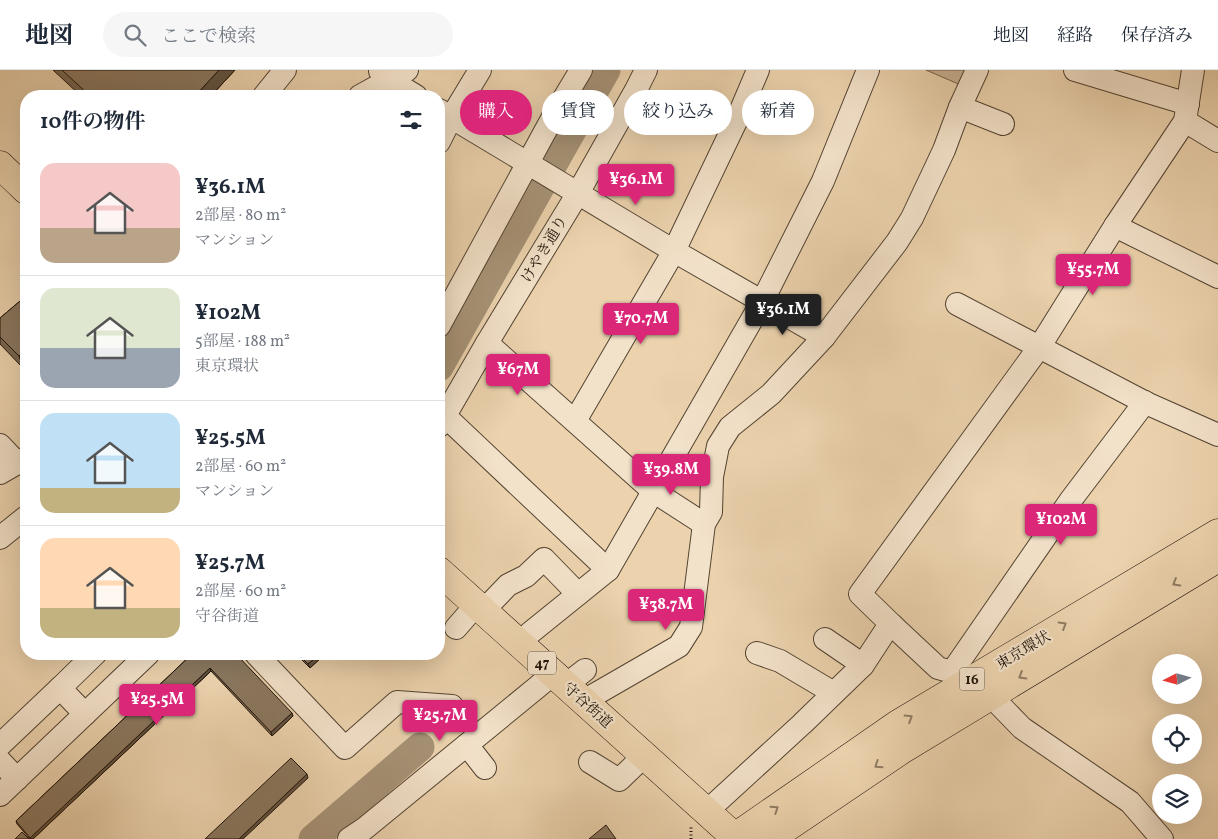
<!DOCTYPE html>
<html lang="ja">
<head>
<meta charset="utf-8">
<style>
	:root { --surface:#fff; --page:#f6f6f7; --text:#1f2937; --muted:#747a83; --line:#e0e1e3; --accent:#db2777 }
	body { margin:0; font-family:Vollkorn,"Noto Serif JP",serif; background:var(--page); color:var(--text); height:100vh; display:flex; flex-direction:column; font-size:19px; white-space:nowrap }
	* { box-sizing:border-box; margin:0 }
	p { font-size:16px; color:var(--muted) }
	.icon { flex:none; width:28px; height:28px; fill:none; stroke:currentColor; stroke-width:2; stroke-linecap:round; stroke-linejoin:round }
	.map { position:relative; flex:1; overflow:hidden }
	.details { position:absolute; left:20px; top:20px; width:425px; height:570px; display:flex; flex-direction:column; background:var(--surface); border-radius:20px; box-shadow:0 5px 20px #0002 }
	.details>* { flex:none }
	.banner { position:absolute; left:460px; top:20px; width:475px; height:45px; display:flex; gap:10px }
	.needle { width:32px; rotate:264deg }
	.fabs { position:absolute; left:1152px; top:584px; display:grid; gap:10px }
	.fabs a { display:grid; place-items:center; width:50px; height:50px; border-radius:50%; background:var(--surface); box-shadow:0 5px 20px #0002; font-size:25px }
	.price { position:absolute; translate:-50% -42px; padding:0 11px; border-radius:5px; background:var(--accent); color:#fff; font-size:16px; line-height:32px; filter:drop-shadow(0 1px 2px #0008) }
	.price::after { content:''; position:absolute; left:50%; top:30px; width:15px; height:11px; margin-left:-8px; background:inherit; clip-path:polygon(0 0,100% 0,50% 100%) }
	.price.selected { background:#222; color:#fff }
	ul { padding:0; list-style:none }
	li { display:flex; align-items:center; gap:15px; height:125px; padding:0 20px }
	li+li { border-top:1px solid var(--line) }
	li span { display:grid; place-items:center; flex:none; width:140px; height:100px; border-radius:15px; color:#555 }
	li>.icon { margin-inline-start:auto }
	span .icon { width:60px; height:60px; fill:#fffc; stroke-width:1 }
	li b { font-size:21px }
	h2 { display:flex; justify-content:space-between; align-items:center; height:60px; padding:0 20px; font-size:21px }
	.pill { padding:0 18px; border-radius:22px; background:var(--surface); box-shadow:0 5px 20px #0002; font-size:18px; line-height:45px }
	.pill.selected { background:var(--accent); color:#fff }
	header { display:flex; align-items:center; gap:30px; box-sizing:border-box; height:70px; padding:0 25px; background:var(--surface); border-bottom:1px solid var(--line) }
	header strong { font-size:24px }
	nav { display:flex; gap:28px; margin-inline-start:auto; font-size:18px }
	.search { width:350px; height:45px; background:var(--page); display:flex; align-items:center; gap:12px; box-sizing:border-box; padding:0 18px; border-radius:28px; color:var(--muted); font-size:19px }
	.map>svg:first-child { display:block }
	.green { fill:#c9b292; stroke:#74624e }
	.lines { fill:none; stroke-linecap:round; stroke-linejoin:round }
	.river { stroke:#a69276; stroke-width:29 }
	.minor-casing { stroke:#524332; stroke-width:24 }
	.major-casing { stroke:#1f1309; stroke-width:29 }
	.highway-casing { stroke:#1f1309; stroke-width:29 }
	.path { stroke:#1f1309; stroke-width:3; stroke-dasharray:1 2.5; stroke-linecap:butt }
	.minor { stroke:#f3e2ca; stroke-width:22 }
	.major { stroke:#ecd3ae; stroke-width:28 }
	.highway { stroke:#ecd3ae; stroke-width:28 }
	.wall { fill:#776652; stroke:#1f1309 }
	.shaded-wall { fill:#615342; stroke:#1f1309 }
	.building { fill:#8a775f; stroke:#1f1309 }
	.oneway { stroke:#907d64 }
	.labels { text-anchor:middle; stroke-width:4.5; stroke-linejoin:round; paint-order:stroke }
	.shield { fill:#f3e2ca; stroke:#5f5143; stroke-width:1 }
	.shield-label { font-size:14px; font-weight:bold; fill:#1f1309 }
	.street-label { font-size:15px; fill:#1f1309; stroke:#f3e2ca }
</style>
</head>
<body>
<header>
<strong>地図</strong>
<div class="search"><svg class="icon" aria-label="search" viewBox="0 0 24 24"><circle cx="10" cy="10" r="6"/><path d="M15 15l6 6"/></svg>ここで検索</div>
<nav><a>地図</a><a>経路</a><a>保存済み</a></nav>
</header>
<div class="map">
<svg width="1218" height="769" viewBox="0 0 1218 769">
	<rect width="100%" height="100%" fill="#ecd3ae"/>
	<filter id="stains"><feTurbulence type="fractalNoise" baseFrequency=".004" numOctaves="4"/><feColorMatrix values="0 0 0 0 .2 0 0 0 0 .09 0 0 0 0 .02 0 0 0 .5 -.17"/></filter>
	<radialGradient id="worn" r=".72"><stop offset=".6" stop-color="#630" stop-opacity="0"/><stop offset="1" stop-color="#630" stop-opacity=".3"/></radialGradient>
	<polygon class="green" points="926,0 971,0 963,16"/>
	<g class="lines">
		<g class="river">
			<polyline points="439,297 606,0"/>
			<polyline points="313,769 420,677"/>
		</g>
		<g class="minor-casing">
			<g id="minor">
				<polyline points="1075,0 1188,34"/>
				<polyline points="380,1 390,10 416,26"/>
				<polyline points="264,26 285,0"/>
				<polyline points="360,26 407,0"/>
				<polyline points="960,37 1003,54"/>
				<polyline points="439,40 674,181 824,267"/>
				<polyline points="1185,51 1218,71"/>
				<polyline points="439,72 451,48 480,0"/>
				<polyline points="1115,156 1218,207"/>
				<polyline points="957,234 1146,333 1218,365"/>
				<polyline points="439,256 554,45 581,0"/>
				<polyline points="487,273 653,421 704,454"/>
				<polyline points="445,346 608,500"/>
				<polyline points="575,351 674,181 738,47 758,0"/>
				<polyline points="439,356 487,273 578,123 636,20 646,0"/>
				<polyline points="0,375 17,393"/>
				<polyline points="0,403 26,388"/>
				<polyline points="0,468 26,447"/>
				<polyline points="483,541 508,515 526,506 544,489 578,524"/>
				<polyline points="892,555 938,598 952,602 959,614"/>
				<polyline points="456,558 476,535"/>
				<polyline points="825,569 863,595"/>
				<polyline points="521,573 530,563 608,500 762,232 823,111 868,0"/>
				<polyline points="757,583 780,591 827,619 832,624"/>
				<polyline points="256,584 345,678 397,632 452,636"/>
				<polyline points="952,602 1070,431 1145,332"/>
				<polyline points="568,618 576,607 585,600"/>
				<polyline points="990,625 1022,658 1130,732 1162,769"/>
				<polyline points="586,634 594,625 679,576 691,557 704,454 711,442 712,407 718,376 730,357 771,324 824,267 897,172 912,148 944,80 960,37 977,0"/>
				<polyline points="85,644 60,618 95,584"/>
				<polyline points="0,675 60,618"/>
				<polyline points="467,675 485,698"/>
				<polyline points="0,691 17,709"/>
				<polyline points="590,692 619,710 644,686"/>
				<polyline points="0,725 148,584"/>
				<polyline points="706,742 802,654 863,595 884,563 892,555 860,524 1040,276 1115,156 1185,51 1193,0"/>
				<polyline points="349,769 364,759 535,619 553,604"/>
			</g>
		</g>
		<g class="major-casing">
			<g id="major">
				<polyline points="0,95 26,120"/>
				<polyline points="439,501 737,769"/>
			</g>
		</g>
		<g class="highway-casing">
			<g id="highway">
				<polyline points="732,769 898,654 1218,463"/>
				<polyline points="771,769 786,758 903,679 1218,488"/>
			</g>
		</g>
		<polyline class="path" points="691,769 691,757"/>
		<use href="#minor" class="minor"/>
		<use href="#major" class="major"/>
		<use href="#highway" class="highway"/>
	</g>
	<g class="wall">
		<polygon points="53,0 235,0 211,26 81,26"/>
		<polygon points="26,226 23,298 0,274 0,248"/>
		<polygon points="192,584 292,643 293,646 272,666 211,601 33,769 30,769 17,754 16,751"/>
		<polygon points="296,584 325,584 310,598"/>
	</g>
	<g class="shaded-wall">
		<polygon points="219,0 235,0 211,26 195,26"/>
		<polygon points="26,280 26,296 23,298 19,286"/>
		<polygon points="320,584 325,584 310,598 308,594"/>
		<polygon points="210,598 211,601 33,769 31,769 30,768"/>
		<polygon points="292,643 293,646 272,666 271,662"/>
		<polygon points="307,704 308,708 243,769 239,769"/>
	</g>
	<g class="building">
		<polygon points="62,0 219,0 195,26 90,26"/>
		<polygon points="26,226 26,280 19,286 0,267 0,248"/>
		<polygon points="192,584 236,584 292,643 271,662 210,598 30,768 16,751"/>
		<polygon points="298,584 320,584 308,594"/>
		<polygon points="291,688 307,704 239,769 205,769"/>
		<polygon points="606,755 616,769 589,769"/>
		<polygon points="22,762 29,769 15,769"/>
	</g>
	<defs><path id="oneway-chevron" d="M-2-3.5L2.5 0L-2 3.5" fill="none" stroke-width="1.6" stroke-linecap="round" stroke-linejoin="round" transform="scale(1.25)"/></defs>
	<g class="oneway">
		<use href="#oneway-chevron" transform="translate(1176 513) rotate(149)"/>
		<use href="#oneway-chevron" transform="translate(1063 555) rotate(-31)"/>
		<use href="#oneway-chevron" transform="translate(1022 606) rotate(149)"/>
		<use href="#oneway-chevron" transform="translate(909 648) rotate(-32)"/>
		<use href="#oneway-chevron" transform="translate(878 695) rotate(146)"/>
		<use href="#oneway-chevron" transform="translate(775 739) rotate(-34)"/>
	</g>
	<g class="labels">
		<g class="shield">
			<rect x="528" y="581.5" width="28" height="23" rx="4"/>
			<rect x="959.5" y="597.5" width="25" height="23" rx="4"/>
		</g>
		<g class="shield-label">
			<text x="542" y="598">47</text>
			<text x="972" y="614">16</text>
		</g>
		<g class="street-label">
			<text transform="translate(544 179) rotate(-59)" y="5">けやき通り</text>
			<text transform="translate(1023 580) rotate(-31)" y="5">東京環状</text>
			<text transform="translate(588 635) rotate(42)" y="5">守谷街道</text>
		</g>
	</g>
	<rect width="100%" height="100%" filter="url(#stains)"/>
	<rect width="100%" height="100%" fill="url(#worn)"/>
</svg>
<div class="fabs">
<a><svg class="needle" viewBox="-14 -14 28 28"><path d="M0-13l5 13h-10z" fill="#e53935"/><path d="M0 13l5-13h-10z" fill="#747a83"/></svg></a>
<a><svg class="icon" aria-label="locate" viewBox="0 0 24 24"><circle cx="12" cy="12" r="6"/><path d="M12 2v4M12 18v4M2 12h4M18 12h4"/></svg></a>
<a><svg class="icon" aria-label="layers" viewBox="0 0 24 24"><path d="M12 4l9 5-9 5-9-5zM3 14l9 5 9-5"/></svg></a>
</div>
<b class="price" style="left:636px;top:136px">¥36.1M</b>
<b class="price" style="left:1093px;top:226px">¥55.7M</b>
<b class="price selected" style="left:783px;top:266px">¥36.1M</b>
<b class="price" style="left:641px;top:275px">¥70.7M</b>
<b class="price" style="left:518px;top:326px">¥67M</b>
<b class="price" style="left:671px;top:426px">¥39.8M</b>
<b class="price" style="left:1061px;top:476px">¥102M</b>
<b class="price" style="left:666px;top:561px">¥38.7M</b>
<b class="price" style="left:157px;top:656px">¥25.5M</b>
<b class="price" style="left:440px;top:672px">¥25.7M</b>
<div class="banner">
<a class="pill selected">購入</a>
<a class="pill">賃貸</a>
<a class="pill">絞り込み</a>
<a class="pill">新着</a>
</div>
<section class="details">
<h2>10件の物件<svg class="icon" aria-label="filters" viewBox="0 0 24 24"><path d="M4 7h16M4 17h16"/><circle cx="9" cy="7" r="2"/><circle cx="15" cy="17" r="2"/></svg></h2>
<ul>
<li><span style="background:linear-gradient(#f6c9c9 65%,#b9a48a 0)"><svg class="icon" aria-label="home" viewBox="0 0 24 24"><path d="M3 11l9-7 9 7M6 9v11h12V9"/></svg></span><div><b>¥36.1M</b><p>2部屋 · 80 m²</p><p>マンション</p></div></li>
<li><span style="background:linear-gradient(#dfe7d0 60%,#9aa5b1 0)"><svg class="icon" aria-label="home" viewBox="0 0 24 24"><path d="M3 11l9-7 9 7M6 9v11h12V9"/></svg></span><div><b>¥102M</b><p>5部屋 · 188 m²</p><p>東京環状</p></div></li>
<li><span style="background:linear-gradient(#bfe0f5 75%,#c2b280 0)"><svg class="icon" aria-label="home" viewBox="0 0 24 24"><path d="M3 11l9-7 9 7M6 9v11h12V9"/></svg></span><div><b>¥25.5M</b><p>2部屋 · 60 m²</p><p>マンション</p></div></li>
<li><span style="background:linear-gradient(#ffd9b3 70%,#c2b280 0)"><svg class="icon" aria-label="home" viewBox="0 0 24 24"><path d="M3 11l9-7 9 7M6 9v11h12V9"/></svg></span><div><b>¥25.7M</b><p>2部屋 · 60 m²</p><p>守谷街道</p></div></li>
</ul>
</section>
</div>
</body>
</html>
